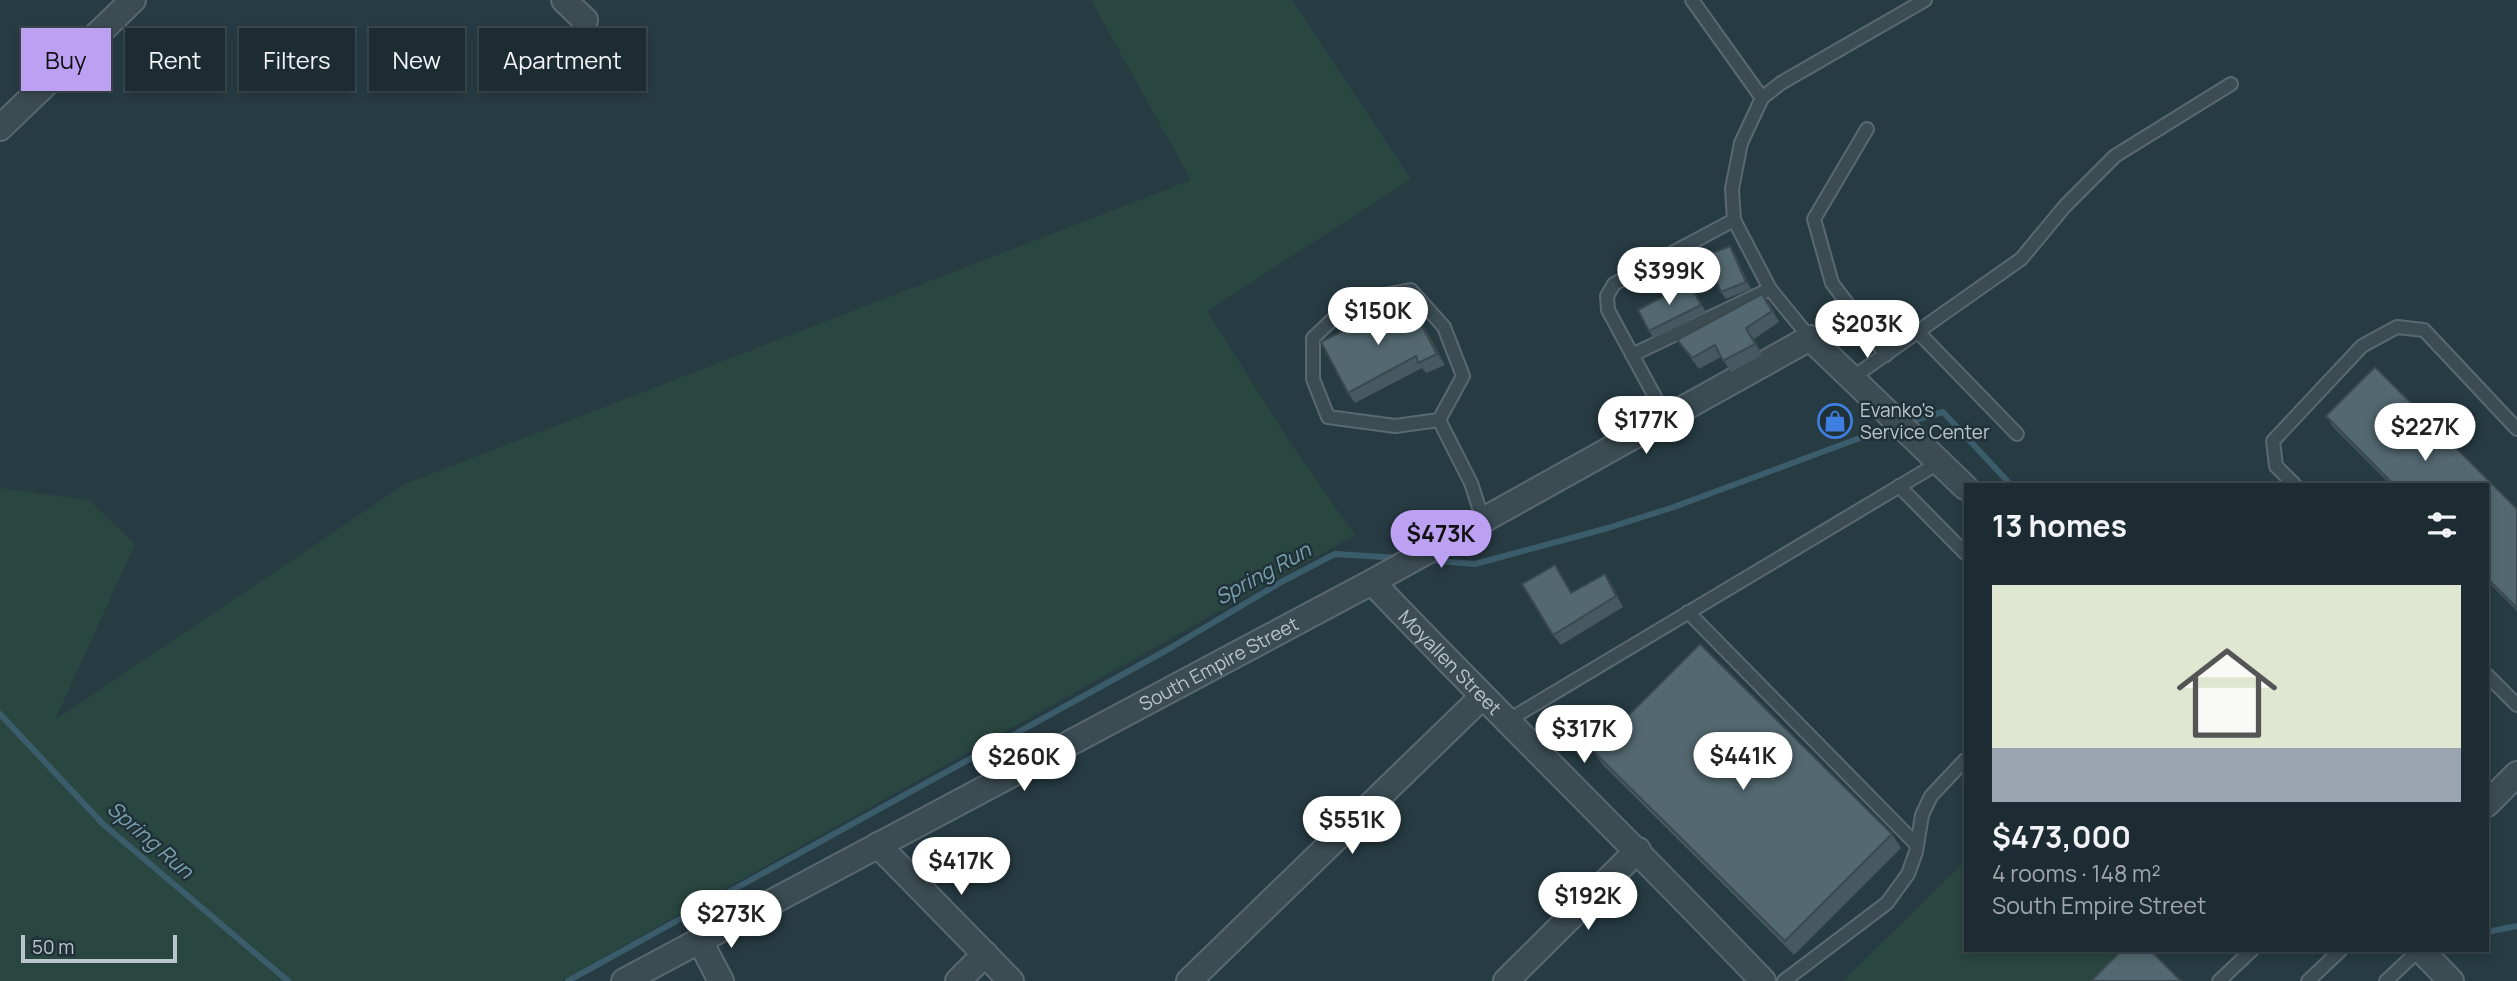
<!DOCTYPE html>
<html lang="en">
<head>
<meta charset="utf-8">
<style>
	:root { --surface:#1d2c32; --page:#25343a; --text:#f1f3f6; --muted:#a0a7ac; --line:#3b484d; --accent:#bca0f2 }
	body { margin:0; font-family:Manrope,sans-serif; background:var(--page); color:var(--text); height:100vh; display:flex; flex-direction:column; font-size:26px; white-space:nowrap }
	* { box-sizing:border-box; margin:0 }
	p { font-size:23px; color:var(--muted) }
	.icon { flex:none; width:38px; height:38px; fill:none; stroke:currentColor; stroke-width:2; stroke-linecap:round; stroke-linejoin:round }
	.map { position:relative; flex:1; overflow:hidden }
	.panel { position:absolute; left:1964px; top:483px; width:525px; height:469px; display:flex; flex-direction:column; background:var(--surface); border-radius:0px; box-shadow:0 4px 10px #0003,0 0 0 2px var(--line) }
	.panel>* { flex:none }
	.banner { position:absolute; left:21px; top:28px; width:665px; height:63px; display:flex; gap:14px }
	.scale { position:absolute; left:21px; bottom:18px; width:156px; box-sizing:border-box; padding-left:7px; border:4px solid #b9c6cc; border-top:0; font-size:19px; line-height:24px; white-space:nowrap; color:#b9c6cc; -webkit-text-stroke:5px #203138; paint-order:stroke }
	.price { position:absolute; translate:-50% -60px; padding:0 16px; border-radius:24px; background:#fff; color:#222; font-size:23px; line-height:46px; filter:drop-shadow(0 2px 4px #0008) }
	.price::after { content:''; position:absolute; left:50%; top:42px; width:21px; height:16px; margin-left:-10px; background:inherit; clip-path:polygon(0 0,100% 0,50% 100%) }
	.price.active { background:var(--accent); color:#111 }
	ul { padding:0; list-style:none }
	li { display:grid; align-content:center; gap:14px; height:371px; padding:0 28px }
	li+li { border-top:2px solid var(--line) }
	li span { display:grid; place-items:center; height:217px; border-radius:0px; color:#555 }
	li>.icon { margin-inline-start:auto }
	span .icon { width:126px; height:126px; fill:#fffc; stroke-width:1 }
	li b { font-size:30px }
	h2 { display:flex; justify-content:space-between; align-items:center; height:84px; padding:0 28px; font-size:30px }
	.pill { padding:0 24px; border-radius:0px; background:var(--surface); box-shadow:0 4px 10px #0003,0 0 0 2px var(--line); font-size:24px; line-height:63px }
	.pill.active { background:var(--accent); color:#111 }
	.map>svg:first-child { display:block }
	.green { fill:#2a4641 }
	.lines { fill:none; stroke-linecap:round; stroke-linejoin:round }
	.stream { stroke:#3b5c6a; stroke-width:6 }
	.lane-casing { stroke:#5a6970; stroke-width:16 }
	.street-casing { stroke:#5a6970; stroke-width:28 }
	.lane { stroke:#3b4c53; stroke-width:12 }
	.street { stroke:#3b4c53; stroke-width:24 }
	.wall { fill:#475960 }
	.shaded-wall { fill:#3a494e }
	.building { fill:#536870; stroke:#3a494e; stroke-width:2 }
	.labels { text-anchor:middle; stroke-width:5; stroke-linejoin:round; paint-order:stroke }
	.poi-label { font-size:19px; fill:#b9c6cc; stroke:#203138; text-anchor:start }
	.street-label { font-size:19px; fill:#b9c6cc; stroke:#203138 }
	.water-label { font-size:21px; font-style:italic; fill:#79a0af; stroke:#203138 }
</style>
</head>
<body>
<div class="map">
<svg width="2517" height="981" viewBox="0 0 2517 981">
	<rect width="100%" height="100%" fill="#273b43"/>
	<g class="green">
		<polygon points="1091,0 1292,0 1411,179 1207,311 1291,444 1355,535 561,981 0,981 0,488 89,500 135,544 55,720 405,484 1191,180"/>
		<polygon points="1965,861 1965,950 2121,950 2090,981 1843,981"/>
	</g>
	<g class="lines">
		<g class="stream">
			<polyline points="1905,423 1943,412 2011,485"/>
			<polyline points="1428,560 1475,564 1608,528 1674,507 1892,426"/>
			<polyline points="0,714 103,824 288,981"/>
			<polyline points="2487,932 2517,926"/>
			<polyline points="568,981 1167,650 1283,581 1335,554 1400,558"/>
		</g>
		<g class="lane-casing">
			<g id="lane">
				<polyline points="1692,0 1762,98"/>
				<polyline points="1867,129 1814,219 1832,283 1886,355"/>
				<polyline points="1918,332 2017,434"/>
				<polyline points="1810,338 1770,289 1734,220 1732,189 1741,143 1762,98 1781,83 1925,0"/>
				<polyline points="1632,355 1770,289"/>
				<polyline points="1852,378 2021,259 2065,206 2115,156 2231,84"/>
				<polyline points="1667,419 1608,310 1607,296 1614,284 1734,220"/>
				<polyline points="1439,420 1463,376 1444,327 1411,290 1352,301 1313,338 1313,379 1328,417 1395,426 1439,420 1471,483 1483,520"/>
				<polyline points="2295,485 2276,466 2273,441 2362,346 2397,327 2424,330 2517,429"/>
				<polyline points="1899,486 1965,553"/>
				<polyline points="1688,612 1917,845"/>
				<polyline points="2487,675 2517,705"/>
				<polyline points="1507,721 1940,462"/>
				<polyline points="1784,981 1887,903 1908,874 1916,852 1922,815 1931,796 1965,760"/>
				<polyline points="2219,981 2252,950"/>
				<polyline points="2308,981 2341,950"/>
				<polyline points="2386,981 2419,950"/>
			</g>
		</g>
		<g class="street-casing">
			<g id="street">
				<polyline points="564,0 585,20"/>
				<polyline points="0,128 133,0"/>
				<path id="s1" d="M 1372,582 C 1501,717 1634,846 1763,981"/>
				<polyline points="2487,804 2517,774"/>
				<polyline points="878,845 1011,981"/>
				<polyline points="700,941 721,981"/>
				<polyline points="2421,950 2451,981"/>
				<path id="s2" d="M 624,981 L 1372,582 L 1810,338 L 1965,487"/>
				<polyline points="958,981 985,954"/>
				<polyline points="1189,981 1482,697"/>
				<polyline points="1506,981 1638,850"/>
			</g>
		</g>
		<use href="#lane" class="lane"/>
		<use href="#street" class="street"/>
	</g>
	<g class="wall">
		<polygon points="1735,254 1751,289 1726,299 1721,292"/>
		<polygon points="1694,290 1706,312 1654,338 1649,331"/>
		<polygon points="1762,294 1770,304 1779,322 1754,339 1762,355 1731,372 1721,357 1699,369 1677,340"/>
		<polygon points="1407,316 1423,324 1445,365 1426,373 1422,368 1355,403 1348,393"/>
		<polygon points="2375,367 2517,509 2517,611 2487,581 2487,485 2391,485 2333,427 2326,416"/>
		<polygon points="1555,565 1572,593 1612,584 1623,607 1561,645 1553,635"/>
		<polygon points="1593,751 1892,834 1901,848 1794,955 1603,765"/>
	</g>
	<g class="shaded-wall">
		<polygon points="1730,246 1735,254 1751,289 1746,282"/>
		<polygon points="1762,294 1770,304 1779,322 1772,311"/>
		<polygon points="1415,313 1423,324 1445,365 1437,354"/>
		<polygon points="1746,328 1754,339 1762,355 1755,344"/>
		<polygon points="1605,574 1612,584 1623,607 1616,596"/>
	</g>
	<g class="building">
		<polygon points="1730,246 1746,282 1721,292 1706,256"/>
		<polygon points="1689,283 1701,305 1649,331 1638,310"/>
		<polygon points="1762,294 1772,311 1746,328 1755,344 1723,361 1715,345 1692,358 1677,340"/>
		<polygon points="1398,303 1406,316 1415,313 1437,354 1418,363 1416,356 1348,393 1321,342"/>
		<polygon points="2375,367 2517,509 2517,608 2487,578 2487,485 2394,485 2326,416"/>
		<polygon points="1555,565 1571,593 1605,574 1616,596 1553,635 1522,584"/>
		<polygon points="1700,644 1892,834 1785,941 1593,751"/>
		<polygon points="2122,950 2150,950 2181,981 2091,981"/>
	</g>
	<defs>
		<g id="shop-ring" transform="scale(1.75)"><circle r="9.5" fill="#203138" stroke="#3f7fe0" stroke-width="1.5"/><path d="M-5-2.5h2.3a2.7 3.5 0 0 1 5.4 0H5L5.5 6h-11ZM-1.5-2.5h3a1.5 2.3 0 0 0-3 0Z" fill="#3f7fe0"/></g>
	</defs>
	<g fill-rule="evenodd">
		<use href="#shop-ring" x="1835" y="421"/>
	</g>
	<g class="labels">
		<g class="poi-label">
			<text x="1860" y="417">Evanko's<tspan x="1860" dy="22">Service Center</tspan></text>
		</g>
		<g class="street-label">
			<text dy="7" stroke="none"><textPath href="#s1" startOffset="112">Moyallen Street</textPath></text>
			<text dy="7" stroke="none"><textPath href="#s2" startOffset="674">South Empire Street</textPath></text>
		</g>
		<g class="water-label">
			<text transform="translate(1263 574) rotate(-29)" y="7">Spring Run</text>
			<text transform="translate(150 840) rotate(41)" y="7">Spring Run</text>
		</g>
	</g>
</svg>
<div class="scale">50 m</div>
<b class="price" style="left:1669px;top:307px">$399K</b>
<b class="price" style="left:1378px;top:347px">$150K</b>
<b class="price" style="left:1867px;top:360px">$203K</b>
<b class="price" style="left:1646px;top:456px">$177K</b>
<b class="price" style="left:2425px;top:463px">$227K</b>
<b class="price active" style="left:1441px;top:570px">$473K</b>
<b class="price" style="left:1584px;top:765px">$317K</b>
<b class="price" style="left:1743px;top:792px">$441K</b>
<b class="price" style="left:1024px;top:793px">$260K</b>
<b class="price" style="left:1352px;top:856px">$551K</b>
<b class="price" style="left:961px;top:897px">$417K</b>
<b class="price" style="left:1588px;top:932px">$192K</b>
<b class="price" style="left:731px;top:950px">$273K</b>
<div class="banner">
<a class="pill active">Buy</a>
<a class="pill">Rent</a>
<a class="pill">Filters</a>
<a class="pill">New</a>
<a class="pill">Apartment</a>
</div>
<section class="panel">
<h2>13 homes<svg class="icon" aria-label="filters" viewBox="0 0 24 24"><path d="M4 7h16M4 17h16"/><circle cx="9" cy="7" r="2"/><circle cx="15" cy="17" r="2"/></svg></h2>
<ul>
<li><span style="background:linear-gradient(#dfe7d0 75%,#9aa5b1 0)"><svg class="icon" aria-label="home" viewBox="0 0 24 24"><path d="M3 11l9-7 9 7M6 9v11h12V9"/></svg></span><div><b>$473,000</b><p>4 rooms · 148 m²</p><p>South Empire Street</p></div></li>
</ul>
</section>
</div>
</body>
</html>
